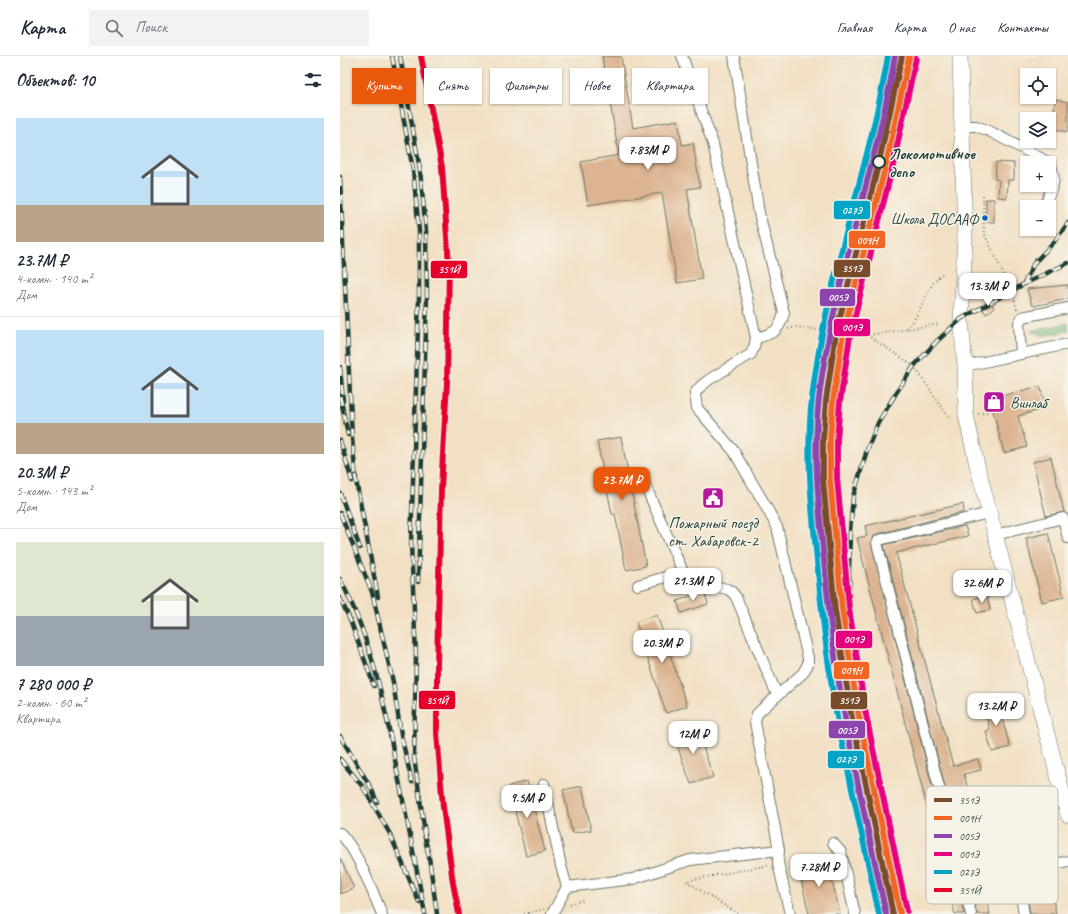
<!DOCTYPE html>
<html lang="ru">
<head>
<meta charset="utf-8">
<style>
	:root { --surface:#fff; --page:#f2f2f3; --text:#1f2937; --muted:#747a83; --line:#e0e1e3; --accent:#ea580c }
	body { margin:0; font-family:Caveat,sans-serif; background:var(--page); color:var(--text); height:100vh; display:flex; flex-direction:column; font-size:15px; white-space:nowrap }
	* { box-sizing:border-box; margin:0 }
	p { font-size:13px; color:var(--muted) }
	.icon { flex:none; width:22px; height:22px; fill:none; stroke:currentColor; stroke-width:2; stroke-linecap:round; stroke-linejoin:round }
	.map { position:relative; flex:1; overflow:hidden }
	.panel { display:flex; flex-direction:column; background:var(--surface); width:340px }
	.panel>* { flex:none }
	.guide { position:absolute; left:12px; top:12px; width:380px; height:36px; display:flex; gap:8px }
	.tools { position:absolute; left:680px; top:12px; display:grid; gap:8px }
	.tools a { display:grid; place-items:center; width:36px; height:36px; border-radius:0px; background:var(--surface); box-shadow:0 1px 3px #0004; font-size:20px }
	.price { position:absolute; translate:-50% -34px; padding:0 9px; border-radius:8px; background:#fff; color:#222; font-size:13px; line-height:26px; filter:drop-shadow(0 1px 2px #0008) }
	.price::after { content:''; position:absolute; left:50%; top:24px; width:12px; height:9px; margin-left:-6px; background:inherit; clip-path:polygon(0 0,100% 0,50% 100%) }
	.price.current { background:var(--accent); color:#fff }
	ul { padding:0; list-style:none }
	li { display:grid; align-content:center; gap:8px; height:212px; padding:0 16px }
	li+li { border-top:1px solid var(--line) }
	li span { display:grid; place-items:center; height:124px; border-radius:0px; color:#555 }
	li>.icon { margin-inline-start:auto }
	span .icon { width:72px; height:72px; fill:#fffc; stroke-width:1 }
	li b { font-size:17px }
	h2 { display:flex; justify-content:space-between; align-items:center; height:48px; padding:0 16px; font-size:17px }
	.chip { padding:0 14px; border-radius:0px; background:var(--surface); box-shadow:0 1px 3px #0004; font-size:14px; line-height:36px }
	.chip.current { background:var(--accent); color:#fff }
	header { display:flex; align-items:center; gap:24px; box-sizing:border-box; height:56px; padding:0 20px; background:var(--surface); border-bottom:1px solid var(--line) }
	header strong { font-size:19px }
	nav { display:flex; gap:22px; margin-inline-start:auto; font-size:14px }
	.search { width:280px; height:36px; background:var(--page); display:flex; align-items:center; gap:10px; box-sizing:border-box; padding:0 14px; border-radius:0px; color:var(--muted); font-size:15px }
	main { display:flex; flex:1; min-height:0 }
	.map>svg:first-child { display:block }
	.forest { fill:#72b274; stroke:#487854 }
	.building { fill:#dcb491 }
	.lines { fill:none; stroke-linecap:round; stroke-linejoin:round }
	.minor-casing { stroke:#697666; stroke-width:12 }
	.highway-casing { stroke:#697666; stroke-width:16 }
	.path { stroke:#697666; stroke-width:2; stroke-dasharray:1 3; stroke-linecap:butt }
	.minor { stroke:#fff; stroke-width:10 }
	.highway { stroke:#fff; stroke-width:15 }
	.rail-casing { stroke:#1f3d34; stroke-width:4.5 }
	.rail { stroke:#f7f3e8; stroke-width:3; stroke-dasharray:9; stroke-linecap:butt }
	.rail-1-casing { stroke:#f7f3e8; stroke-width:9 }
	.rail-2-casing { stroke:#f7f3e8; stroke-width:9 }
	.rail-3-casing { stroke:#f7f3e8; stroke-width:9 }
	.rail-4-casing { stroke:#f7f3e8; stroke-width:9 }
	.rail-5-casing { stroke:#f7f3e8; stroke-width:9 }
	.rail-6-casing { stroke:#f7f3e8; stroke-width:9 }
	.rail-1 { stroke:#7a4b2a; stroke-width:6 }
	.rail-2 { stroke:#f26522; stroke-width:6 }
	.rail-3 { stroke:#8e44ad; stroke-width:6 }
	.rail-4 { stroke:#e5007d; stroke-width:6 }
	.rail-5 { stroke:#02a4c6; stroke-width:6 }
	.rail-6 { stroke:#e4002b; stroke-width:6 }
	.stop-dot { fill:#f7f3e8; stroke:#1f3d34; stroke-width:2 }
	.bus-dot { fill:#0065bd; stroke:#f7f3e8; stroke-width:1.5 }
	.labels { text-anchor:middle; stroke-width:3; stroke-linejoin:round; paint-order:stroke }
	.bus-label { font-size:15px; fill:#1f3d34; stroke:#f7f3e8; text-anchor:end }
	.stop-label { font-size:16px; font-weight:bold; fill:#1f3d34; stroke:#f7f3e8; text-anchor:start }
	.poi-label { font-size:16px; fill:#1f3d34; stroke:#f7f3e8; text-anchor:start }
	.key { fill:#f7f3e8; stroke:#b6bcb2; stroke-width:1 }
	.key-label { font-size:11px; fill:#1f3d34 }
	.line-badge { stroke:#f7f3e8; stroke-width:1.5 }
	.badge-label { font-size:11px; text-anchor:middle; font-weight:bold; fill:#fff }
</style>
</head>
<body>
<header>
<strong>Карта</strong>
<div class="search"><svg class="icon" aria-label="search" viewBox="0 0 24 24"><circle cx="10" cy="10" r="6"/><path d="M15 15l6 6"/></svg>Поиск</div>
<nav><a>Главная</a><a>Карта</a><a>О нас</a><a>Контакты</a></nav>
</header>
<main>
<section class="panel">
<h2>Объектов: 10<svg class="icon" aria-label="filters" viewBox="0 0 24 24"><path d="M4 7h16M4 17h16"/><circle cx="9" cy="7" r="2"/><circle cx="15" cy="17" r="2"/></svg></h2>
<ul>
<li><span style="background:linear-gradient(#bfe0f5 70%,#b9a48a 0)"><svg class="icon" aria-label="home" viewBox="0 0 24 24"><path d="M3 11l9-7 9 7M6 9v11h12V9"/></svg></span><div><b>23.7M ₽</b><p>4-комн. · 140 m²</p><p>Дом</p></div></li>
<li><span style="background:linear-gradient(#bfe0f5 75%,#b9a48a 0)"><svg class="icon" aria-label="home" viewBox="0 0 24 24"><path d="M3 11l9-7 9 7M6 9v11h12V9"/></svg></span><div><b>20.3M ₽</b><p>5-комн. · 143 m²</p><p>Дом</p></div></li>
<li><span style="background:linear-gradient(#dfe7d0 60%,#9aa5b1 0)"><svg class="icon" aria-label="home" viewBox="0 0 24 24"><path d="M3 11l9-7 9 7M6 9v11h12V9"/></svg></span><div><b>7 280 000 ₽</b><p>2-комн. · 60 m²</p><p>Квартира</p></div></li>
</ul>
</section>
<div class="map">
<svg width="728" height="858" viewBox="0 0 728 858">
	<rect width="100%" height="100%" fill="#f7f3e8"/>
	<filter id="ink" filterUnits="userSpaceOnUse"><feTurbulence type="fractalNoise" baseFrequency=".025" numOctaves="2"/><feDisplacementMap in="SourceGraphic" scale="8" xChannelSelector="R" yChannelSelector="G"/><feConvolveMatrix kernelMatrix="1 2 1 2 8 2 1 2 1" color-interpolation-filters="sRGB"/></filter>
	<filter id="wash" filterUnits="userSpaceOnUse"><feTurbulence type="fractalNoise" baseFrequency=".012" numOctaves="4" result="noise"/><feDisplacementMap in="SourceGraphic" scale="16" xChannelSelector="R" yChannelSelector="G"/><feGaussianBlur stdDeviation="0.9" result="paint"/><feColorMatrix in="noise" values="0 0 0 0 0 0 0 0 0 0 0 0 0 0 0 0 0 1.4 0 .05"/><feComposite in="paint" operator="in"/></filter>
	<g filter="url(#wash)">
		<rect width="100%" height="100%" fill="#f2e0c4"/>
		<polygon class="forest" points="728,267 728,275 702,280 691,275"/>
		<g id="blocks">
			<g class="building">
				<polygon points="262,0 281,0 293,72 338,64 342,89 353,87 360,131 347,133 362,223 337,227 322,137 248,149 241,106 279,99"/>
				<polygon points="716,43 728,46 728,76 710,72"/>
				<polygon points="656,106 674,107 674,124 668,124 667,142 658,141 659,124 655,123"/>
				<rect x="646" y="143" width="8" height="23"/>
				<polygon points="728,229 728,243 693,250 691,246 687,233"/>
				<polygon points="650,245 654,252 646,258 641,251"/>
				<polygon points="700,330 706,352 678,360 687,391 664,397 650,343"/>
				<polygon points="281,381 306,510 286,514 275,458 272,458 257,385"/>
				<polygon points="711,401 724,456 706,460 693,406"/>
				<polygon points="623,448 624,456 537,478 534,480 531,486 624,858 615,858 517,482 527,480 525,470"/>
				<polygon points="625,470 628,480 556,497 613,710 638,703 641,714 624,718 628,734 622,735 641,813 638,814 650,858 637,858 544,489"/>
				<polygon points="708,477 724,541 702,546 686,482"/>
				<polygon points="364,535 368,548 341,557 337,545"/>
				<polygon points="647,539 650,554 637,557 633,543"/>
				<polygon points="317,559 347,650 326,657 296,566"/>
				<polygon points="657,644 670,691 652,696 646,675 650,674 643,648"/>
				<polygon points="356,670 373,721 351,728 333,678"/>
				<polygon points="187,725 205,795 186,800 169,730"/>
				<polygon points="242,730 251,774 232,777 223,734"/>
				<polygon points="0,802 14,832 0,838"/>
				<polygon points="487,803 500,858 469,858 458,810"/>
				<polygon points="708,821 716,858 690,858 685,826"/>
			</g>
		</g>
	</g>
	<g filter="url(#ink)">
		<use href="#blocks" fill-opacity="0" stroke="#697666" stroke-width="1"/>
		<g class="lines">
			<g class="minor-casing">
				<g id="minor">
					<polyline points="342,0 373,88 416,282 414,291 411,298 370,323 361,330 355,337 357,352 393,394 424,447 437,471 468,602 468,608 463,617 421,654 417,658 415,666 439,794 438,807 450,858"/>
					<path d="M 394,0 L 419,157 L 444,257 C 439,276 434,277 416,282"/>
					<path d="M 623,70 L 636,70 L 649,75 L 710,107 C 718,126 711,133 704,151"/>
					<polyline points="681,298 679,267 682,261 728,252"/>
					<polyline points="625,310 728,288"/>
					<polyline points="302,422 343,516 365,528 373,530 387,533 392,536 396,541 437,639"/>
					<polyline points="655,479 723,462 728,482"/>
					<polyline points="298,529 343,516"/>
					<polyline points="204,728 221,810 227,831 212,858"/>
					<path d="M 0,777 C 19,797 31,833 42,858"/>
					<polyline points="493,787 501,796 515,858"/>
					<polyline points="677,817 728,805"/>
					<polyline points="227,831 293,823 350,804 439,794"/>
					<polyline points="631,858 537,487 539,484 649,457"/>
					<polyline points="684,858 677,817 667,775 668,765 674,760 724,744"/>
				</g>
			</g>
			<g class="highway-casing">
				<polyline id="highway" points="620,0 625,182 621,263 625,310 626,359 637,409 728,759"/>
			</g>
			<g class="path">
				<polyline points="643,139 644,177 672,236 677,253"/>
				<path d="M 567,272 C 584,256 583,231 604,217"/>
				<polyline points="448,273 456,271 473,273 494,277 527,279 574,310 609,362 614,361"/>
				<polyline points="490,276 492,268"/>
				<polyline points="529,279 600,268"/>
				<polyline points="638,358 647,356"/>
				<polyline points="230,848 244,844"/>
				<polyline points="184,858 204,853"/>
				<polyline points="398,858 346,825 429,809"/>
			</g>
			<use href="#minor" class="minor"/>
			<use href="#highway" class="highway"/>
			<g class="rail-casing">
				<g id="rail">
					<polyline points="52,0 73,114 79,175 79,240 71,487 76,600 74,701 85,778"/>
					<polyline points="60,0 80,114 86,175 87,240 78,526"/>
					<polyline points="0,121 12,382 16,423"/>
					<polyline points="684,228 694,207 714,186 728,167"/>
					<polyline points="0,311 3,345"/>
					<polyline points="0,340 8,379"/>
					<polyline points="0,384 12,425"/>
					<polyline points="15,419 38,541"/>
					<polyline points="0,437 20,492"/>
					<polyline points="0,457 32,536 53,626 61,679 72,726"/>
					<path d="M 0,523 C 31,582 45,649 57,715 C 67,762 76,810 85,858"/>
					<polyline points="0,542 11,566 34,630"/>
					<polyline points="507,573 497,495 491,423 490,383 493,344 504,277 547,108 569,12 570,0"/>
					<polyline points="0,680 31,732 37,746"/>
					<polyline points="0,703 23,731 50,778 79,846"/>
					<polyline points="83,773 89,801 97,858"/>
					<polyline points="554,858 549,779 518,638 511,569 509,515 510,475 513,441 527,394 538,367 556,337 574,310 596,286 621,263 684,228 728,207"/>
				</g>
			</g>
			<use href="#rail" class="rail"/>
			<g class="rail-1-casing">
				<polyline id="rail-1" points="553,858 511,657 495,554 483,423 483,383 486,344 496,277 539,106 562,0"/>
			</g>
			<g class="rail-2-casing">
				<polyline id="rail-2" points="560,857 518,656 502,553 490,423 490,383 493,345 503,278 546,108 569,1"/>
			</g>
			<g class="rail-3-casing">
				<path id="rail-3" d="M 546,858 C 532,791 516,724 504,656 C 494,603 488,549 483,495 C 478,444 473,394 479,342 C 493,226 536,115 555,0"/>
			</g>
			<g class="rail-4-casing">
				<polyline id="rail-4" points="567,855 525,654 509,552 497,422 497,384 500,346 510,280 553,109 576,2"/>
			</g>
			<g class="rail-5-casing">
				<path id="rail-5" d="M 539,858 C 525,792 510,727 497,661 C 487,606 481,551 476,495 C 471,444 466,394 472,342 C 485,226 529,115 548,0"/>
			</g>
			<g class="rail-6-casing">
				<polyline id="rail-6" points="81,0 102,111 109,209 107,326 101,433 97,608 97,677 103,751 113,827 119,858"/>
			</g>
			<use href="#rail-1" class="rail-1"/>
			<use href="#rail-2" class="rail-2"/>
			<use href="#rail-3" class="rail-3"/>
			<use href="#rail-4" class="rail-4"/>
			<use href="#rail-5" class="rail-5"/>
			<use href="#rail-6" class="rail-6"/>
		</g>
	</g>
	<defs>
		<g id="shop-square" transform="scale(1.15)"><rect x="-9" y="-9" width="18" height="18" rx="4" fill="#b5179e" stroke="#f7f3e8"/><path d="M-5-2.5h2.3a2.7 3.5 0 0 1 5.4 0H5L5.5 6h-11ZM-1.5-2.5h3a1.5 2.3 0 0 0-3 0Z" fill="#fff"/></g>
		<g id="civic-square" transform="scale(1.15)"><rect x="-9" y="-9" width="18" height="18" rx="4" fill="#b5179e" stroke="#f7f3e8"/><path d="M-.6-6.5H3V-4.5H.6V-3L4-1V1h2V6H-6V1h2V-1L-.6-3ZM-1.2 2.5V6h2.4V2.5Z" fill="#fff"/></g>
	</defs>
	<g fill-rule="evenodd">
		<use href="#shop-square" x="654" y="346"/>
		<use href="#civic-square" x="373" y="442"/>
	</g>
	<circle class="stop-dot" cx="539" cy="106" r="6"/>
	<circle class="bus-dot" cx="645" cy="162" r="3.5"/>
	<g class="labels">
		<g class="bus-label">
			<text x="638" y="168">Школа ДОСААФ</text>
		</g>
		<g class="stop-label">
			<text x="549" y="103">Локомотивное<tspan x="549" dy="18">депо</tspan></text>
		</g>
		<g class="poi-label">
			<text x="670" y="352">Винлаб</text>
			<text x="373" y="472" text-anchor="middle">Пожарный поезд<tspan x="373" dy="18">ст. Хабаровск-2</tspan></text>
		</g>
	</g>
	<rect x="586" y="730" width="132" height="118" rx="6" class="key"/>
	<rect x="594" y="742" width="18" height="4" fill="#7a4b2a"/>
	<rect x="594" y="760" width="18" height="4" fill="#f26522"/>
	<rect x="594" y="778" width="18" height="4" fill="#8e44ad"/>
	<rect x="594" y="796" width="18" height="4" fill="#e5007d"/>
	<rect x="594" y="814" width="18" height="4" fill="#02a4c6"/>
	<rect x="594" y="832" width="18" height="4" fill="#e4002b"/>
	<g class="key-label">
		<text x="619" y="748">351Э</text>
		<text x="619" y="766">009Н</text>
		<text x="619" y="784">005Э</text>
		<text x="619" y="802">001Э</text>
		<text x="619" y="820">027Э</text>
		<text x="619" y="838">351Й</text>
	</g>
	<g class="line-badge">
		<rect x="493" y="144" width="38" height="20" rx="4" fill="#02a4c6"/>
		<rect x="508" y="174" width="38" height="19" rx="4" fill="#f26522"/>
		<rect x="493" y="203" width="38" height="19" rx="4" fill="#7a4b2a"/>
		<rect x="90" y="204" width="38" height="19" rx="4" fill="#e4002b"/>
		<rect x="479" y="232" width="37" height="19" rx="4" fill="#8e44ad"/>
		<rect x="493" y="262" width="38" height="19" rx="4" fill="#e5007d"/>
		<rect x="495" y="574" width="38" height="19" rx="4" fill="#e5007d"/>
		<rect x="493" y="605" width="37" height="19" rx="4" fill="#f26522"/>
		<rect x="78" y="634" width="38" height="20" rx="4" fill="#e4002b"/>
		<rect x="490" y="635" width="38" height="19" rx="4" fill="#7a4b2a"/>
		<rect x="488" y="664" width="38" height="19" rx="4" fill="#8e44ad"/>
		<rect x="487" y="694" width="38" height="19" rx="4" fill="#02a4c6"/>
	</g>
	<g class="badge-label">
		<text x="512" y="158">027Э</text>
		<text x="527" y="188">009Н</text>
		<text x="512" y="216">351Э</text>
		<text x="109" y="217">351Й</text>
		<text x="498" y="245">005Э</text>
		<text x="512" y="275">001Э</text>
		<text x="514" y="587">001Э</text>
		<text x="511" y="618">009Н</text>
		<text x="97" y="648">351Й</text>
		<text x="509" y="648">351Э</text>
		<text x="507" y="678">005Э</text>
		<text x="506" y="707">027Э</text>
	</g>
</svg>
<div class="tools">
<a><svg class="icon" aria-label="locate" viewBox="0 0 24 24"><circle cx="12" cy="12" r="6"/><path d="M12 2v4M12 18v4M2 12h4M18 12h4"/></svg></a>
<a><svg class="icon" aria-label="layers" viewBox="0 0 24 24"><path d="M12 4l9 5-9 5-9-5zM3 14l9 5 9-5"/></svg></a>
<a>+</a>
<a>−</a>
</div>
<b class="price" style="left:308px;top:115px">7.83M ₽</b>
<b class="price" style="left:648px;top:251px">13.3M ₽</b>
<b class="price current" style="left:282px;top:445px">23.7M ₽</b>
<b class="price" style="left:353px;top:546px">21.3M ₽</b>
<b class="price" style="left:642px;top:548px">32.6M ₽</b>
<b class="price" style="left:322px;top:608px">20.3M ₽</b>
<b class="price" style="left:656px;top:671px">13.2M ₽</b>
<b class="price" style="left:353px;top:699px">12M ₽</b>
<b class="price" style="left:187px;top:763px">9.5M ₽</b>
<b class="price" style="left:479px;top:832px">7.28M ₽</b>
<div class="guide">
<a class="chip current">Купить</a>
<a class="chip">Снять</a>
<a class="chip">Фильтры</a>
<a class="chip">Новое</a>
<a class="chip">Квартира</a>
</div>
</div>
</main>
</body>
</html>
